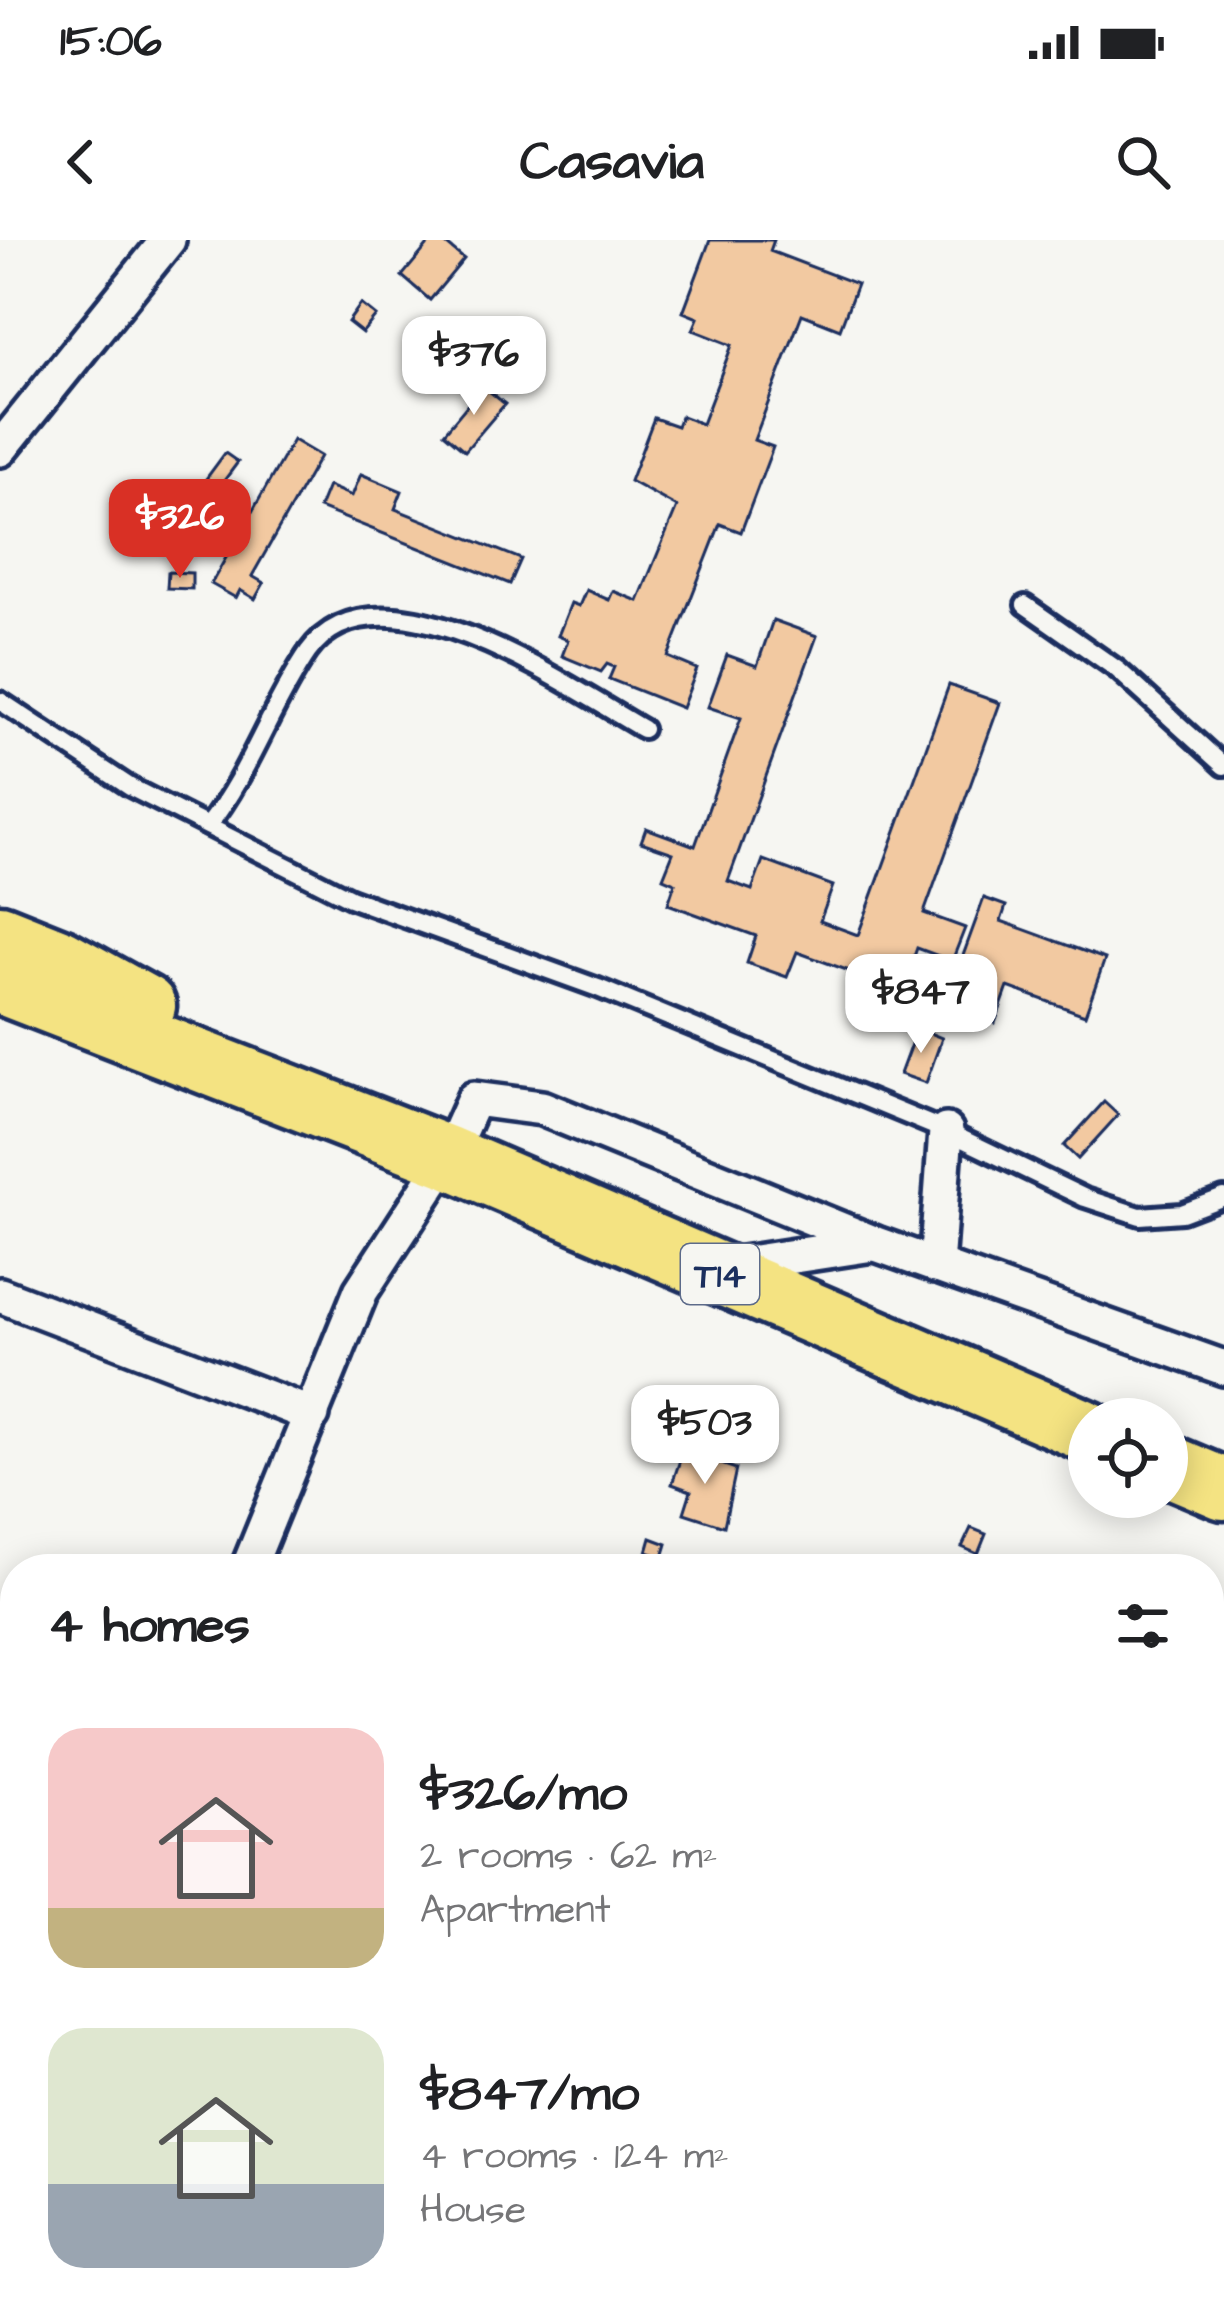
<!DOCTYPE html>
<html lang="en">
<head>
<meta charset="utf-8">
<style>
	:root { --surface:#fff; --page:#f2f2f2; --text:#202124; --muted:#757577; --accent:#d93025 }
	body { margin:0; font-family:"Architects Daughter",sans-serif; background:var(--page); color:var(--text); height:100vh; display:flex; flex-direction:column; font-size:45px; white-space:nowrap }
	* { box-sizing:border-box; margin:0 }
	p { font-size:39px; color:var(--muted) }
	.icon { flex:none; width:66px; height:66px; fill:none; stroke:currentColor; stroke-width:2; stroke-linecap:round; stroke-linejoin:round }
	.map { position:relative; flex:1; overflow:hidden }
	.side { position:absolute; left:0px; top:1314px; width:1224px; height:771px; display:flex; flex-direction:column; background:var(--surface); border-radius:48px 48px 0 0; box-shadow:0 6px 30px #0003 }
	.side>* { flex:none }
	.tools { position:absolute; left:1068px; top:1158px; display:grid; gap:24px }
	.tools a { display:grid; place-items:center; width:120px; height:120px; border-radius:50%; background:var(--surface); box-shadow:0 6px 30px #0003; font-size:60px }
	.price { position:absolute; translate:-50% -102px; padding:0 27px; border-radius:24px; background:#fff; color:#222; font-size:39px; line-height:78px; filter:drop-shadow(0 3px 6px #0008) }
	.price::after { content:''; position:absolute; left:50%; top:72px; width:36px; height:27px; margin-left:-18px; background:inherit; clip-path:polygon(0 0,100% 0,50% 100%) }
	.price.on { background:var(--accent); color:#fff }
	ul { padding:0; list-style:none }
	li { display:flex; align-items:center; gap:36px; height:300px; padding:0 48px }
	li span { display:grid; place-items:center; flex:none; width:336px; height:240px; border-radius:36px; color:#555 }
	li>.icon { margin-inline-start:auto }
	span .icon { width:144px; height:144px; fill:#fffc; stroke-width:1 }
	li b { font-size:51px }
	h2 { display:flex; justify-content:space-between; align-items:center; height:144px; padding:0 48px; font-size:51px }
	.status { display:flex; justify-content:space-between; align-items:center; height:84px; padding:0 60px; background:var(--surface); direction:ltr }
	.status svg { height:33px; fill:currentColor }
	header { display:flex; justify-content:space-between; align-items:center; height:156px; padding:0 48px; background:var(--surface); font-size:54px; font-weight:800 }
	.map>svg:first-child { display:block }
	.building { fill:#f2c9a1; stroke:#1b2f5e; stroke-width:3 }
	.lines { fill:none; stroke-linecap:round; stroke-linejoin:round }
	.lane-casing { stroke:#1b2f5e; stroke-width:26 }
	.street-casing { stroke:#1b2f5e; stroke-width:42 }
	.highway-casing { stroke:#1b2f5e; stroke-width:69 }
	.lane { stroke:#f6f6f2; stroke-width:16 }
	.street { stroke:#f6f6f2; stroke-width:33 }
	.highway { stroke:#f4e382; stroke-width:60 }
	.labels { text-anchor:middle; stroke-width:10; stroke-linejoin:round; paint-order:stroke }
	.shield { fill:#f6f6f2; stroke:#5d6b8a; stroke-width:3 }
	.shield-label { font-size:36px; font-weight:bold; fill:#1b2f5e }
</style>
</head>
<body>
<div class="status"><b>15:06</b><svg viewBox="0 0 49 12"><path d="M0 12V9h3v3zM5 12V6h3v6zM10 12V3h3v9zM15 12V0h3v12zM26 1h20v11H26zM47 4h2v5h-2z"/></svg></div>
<header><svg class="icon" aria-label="back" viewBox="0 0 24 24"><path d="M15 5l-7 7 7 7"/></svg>Casavia<svg class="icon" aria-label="search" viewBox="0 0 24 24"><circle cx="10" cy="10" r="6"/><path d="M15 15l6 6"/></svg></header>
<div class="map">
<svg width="1224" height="2084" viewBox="0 0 1224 2084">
	<rect width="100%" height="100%" fill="#f6f6f2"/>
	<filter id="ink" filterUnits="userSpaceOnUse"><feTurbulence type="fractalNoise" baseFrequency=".00833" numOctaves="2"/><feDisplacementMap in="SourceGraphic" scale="24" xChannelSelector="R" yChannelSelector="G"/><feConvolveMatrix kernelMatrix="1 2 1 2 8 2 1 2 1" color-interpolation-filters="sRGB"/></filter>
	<g filter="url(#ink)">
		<g class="building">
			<polygon points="432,0 441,0 464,19 430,60 402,36"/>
			<polygon points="710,0 774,0 770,11 857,44 840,89 802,74 754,200 773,207 741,292 720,284 668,417 697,429 682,468 609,439 614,427 607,424 601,432 562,416 568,400 558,396 571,363 579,366 586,350 609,360 613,351 638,361 677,267 630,241 654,178 677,186 681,176 702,184 732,105 693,90 698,78 683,72"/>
			<polygon points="361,64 376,76 362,93 348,82"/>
			<polygon points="483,146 505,164 465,211 444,193"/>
			<polygon points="293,200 320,216 252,336 264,343 255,359 240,350 236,358 211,344"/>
			<polygon points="225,213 238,222 209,261 197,251"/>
			<polygon points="361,234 402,251 395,269 521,319 510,344 319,268 328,246 352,256"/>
			<polygon points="168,332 192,333 192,349 167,348"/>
			<polygon points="773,380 817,396 728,641 752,650 763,620 833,646 820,681 858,695 949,445 1000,463 924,673 965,688 952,721 917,708 910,728 896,724 888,745 797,712 787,737 747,723 756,696 668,664 675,643 663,638 673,613 641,602 646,588 695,606 741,478 708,467 727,415 757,426"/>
			<polygon points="984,658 1006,666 1001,681 1105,719 1085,775 1008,747 995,783 945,765"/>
			<polygon points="917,788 942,798 926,843 900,834"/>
			<polygon points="1104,862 1118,875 1078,919 1064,906"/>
			<polygon points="683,1211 736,1229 724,1286 684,1273 691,1251 672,1244"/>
			<polygon points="971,1288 986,1294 978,1314 962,1307"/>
			<polygon points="651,1298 667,1304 663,1317 647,1312"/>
			<polygon points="967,1316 989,1327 988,1329 961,1329"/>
			<polygon points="711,1318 731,1325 730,1329 707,1329"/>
		</g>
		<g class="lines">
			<g class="lane-casing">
				<g id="lane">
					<polyline points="1025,365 1118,430 1224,526"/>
					<polyline points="0,461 130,547 350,658 598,748 946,891 1085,958 1140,976 1182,973 1224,957"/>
					<path d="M 208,586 C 250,532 270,468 308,412 C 378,314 568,446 643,489"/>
				</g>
			</g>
			<g class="street-casing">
				<g id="street">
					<polyline points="0,209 168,0"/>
					<polyline points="936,1026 946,891"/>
					<polyline points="722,1027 873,1004"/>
					<polyline points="0,1055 312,1175"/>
					<polyline points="248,1329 361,1051 448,917 474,859 542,868 876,1004 1224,1128"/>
					<polyline points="1209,1506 1224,1502"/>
					<polyline points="0,1965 15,1922"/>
					<polyline points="861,2070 871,2084"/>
					<polyline points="44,2084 68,2070"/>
					<polyline points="776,2084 787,2070"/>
				</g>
			</g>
			<g class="highway-casing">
				<g id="highway">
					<polyline points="0,695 60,719 145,766"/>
					<polyline points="0,743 448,917 1089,1192"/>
					<polyline points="1167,1225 1224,1249"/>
				</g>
			</g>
			<use href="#lane" class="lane"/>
			<use href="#street" class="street"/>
			<use href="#highway" class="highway"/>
		</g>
	</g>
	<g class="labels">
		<rect class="shield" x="681" y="1004" width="78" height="60" rx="9"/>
		<g class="shield-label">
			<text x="720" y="1047">T14</text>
		</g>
	</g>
</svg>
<div class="tools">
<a><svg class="icon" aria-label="locate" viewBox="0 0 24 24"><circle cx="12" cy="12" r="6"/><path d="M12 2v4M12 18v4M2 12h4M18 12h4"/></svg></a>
</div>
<b class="price" style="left:474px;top:178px">$376</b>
<b class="price on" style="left:180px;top:341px">$326</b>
<b class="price" style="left:921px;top:816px">$847</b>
<b class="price" style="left:705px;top:1247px">$503</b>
<section class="side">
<h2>4 homes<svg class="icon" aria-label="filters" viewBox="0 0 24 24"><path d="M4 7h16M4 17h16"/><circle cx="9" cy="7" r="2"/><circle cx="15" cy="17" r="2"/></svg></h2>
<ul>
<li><span style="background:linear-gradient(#f6c9c9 75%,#c2b280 0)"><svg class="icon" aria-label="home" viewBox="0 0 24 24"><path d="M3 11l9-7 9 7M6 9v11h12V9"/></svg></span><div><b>$326/mo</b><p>2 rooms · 62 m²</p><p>Apartment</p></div></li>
<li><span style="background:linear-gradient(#dfe7d0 65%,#9aa5b1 0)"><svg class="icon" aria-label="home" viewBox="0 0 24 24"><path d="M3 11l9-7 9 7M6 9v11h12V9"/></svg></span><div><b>$847/mo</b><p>4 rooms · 124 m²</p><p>House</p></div></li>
</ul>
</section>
</div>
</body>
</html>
